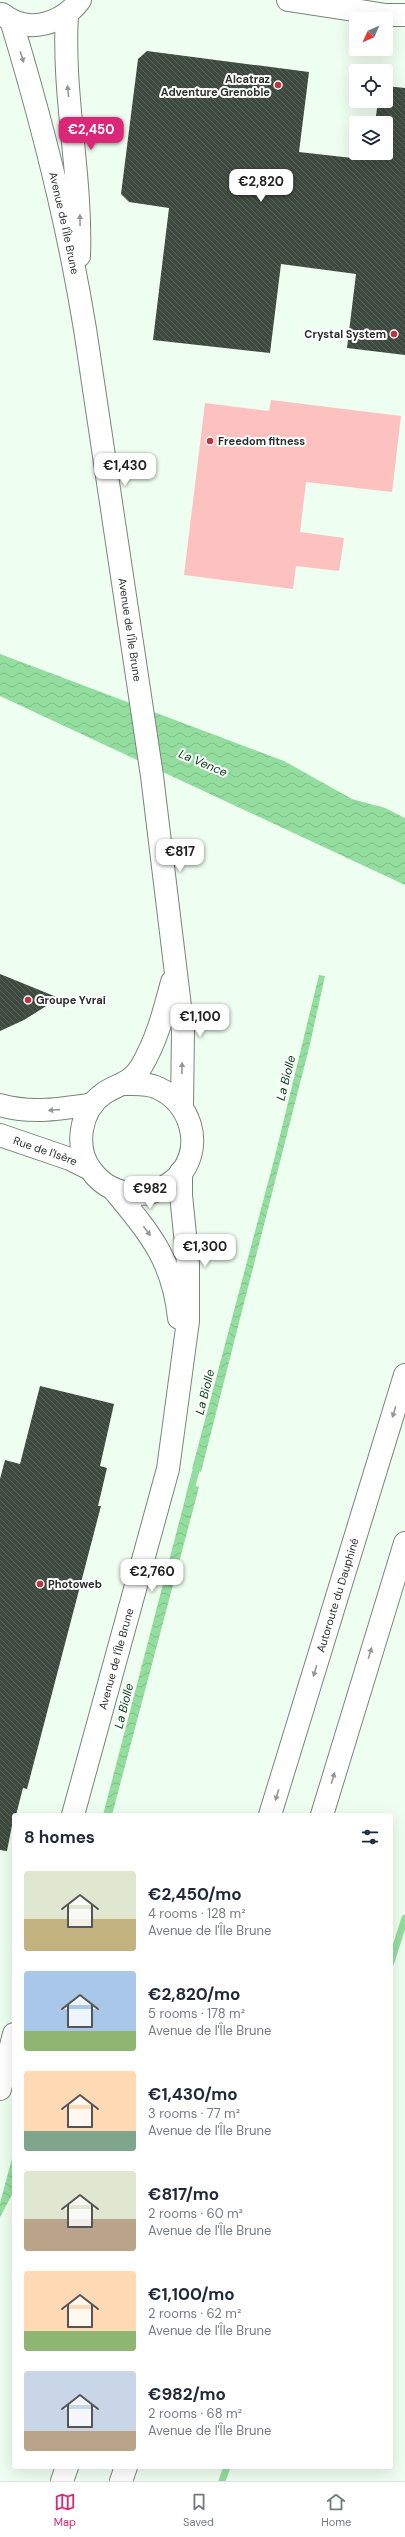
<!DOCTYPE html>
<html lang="en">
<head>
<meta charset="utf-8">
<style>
	:root { --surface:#fff; --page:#f2f2f3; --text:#1f2937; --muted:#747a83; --line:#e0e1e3; --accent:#db2777 }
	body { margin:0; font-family:"DM Sans",sans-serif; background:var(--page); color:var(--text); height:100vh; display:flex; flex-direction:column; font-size:15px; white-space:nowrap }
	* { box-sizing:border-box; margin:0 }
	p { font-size:13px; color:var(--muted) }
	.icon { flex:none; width:22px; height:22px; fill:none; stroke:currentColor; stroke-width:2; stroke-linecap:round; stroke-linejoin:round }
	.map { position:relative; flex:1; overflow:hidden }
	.side { position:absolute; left:12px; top:1813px; width:381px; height:656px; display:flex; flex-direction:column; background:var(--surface); border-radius:4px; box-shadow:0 4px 16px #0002 }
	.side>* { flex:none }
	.needle { width:26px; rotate:225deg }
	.buttons { position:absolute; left:349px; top:12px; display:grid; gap:8px }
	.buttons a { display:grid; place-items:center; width:44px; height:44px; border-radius:4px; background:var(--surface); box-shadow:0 4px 16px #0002; font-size:20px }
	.price { position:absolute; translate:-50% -34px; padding:0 9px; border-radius:8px; background:#fff; color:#222; font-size:13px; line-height:26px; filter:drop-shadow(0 1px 2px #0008) }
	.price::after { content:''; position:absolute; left:50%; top:24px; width:12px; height:9px; margin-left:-6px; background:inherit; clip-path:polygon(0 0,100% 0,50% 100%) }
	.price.current { background:var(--accent); color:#fff }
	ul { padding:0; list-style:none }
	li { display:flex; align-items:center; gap:12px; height:100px; padding:0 12px }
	li span { display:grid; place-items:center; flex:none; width:112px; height:80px; border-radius:4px; color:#555 }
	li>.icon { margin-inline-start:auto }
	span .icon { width:48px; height:48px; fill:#fffc; stroke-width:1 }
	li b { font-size:17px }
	h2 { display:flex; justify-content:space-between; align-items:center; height:48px; padding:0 12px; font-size:17px }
	.tabs { display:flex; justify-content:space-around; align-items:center; height:56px; border-top:1px solid var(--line); background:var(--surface); font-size:11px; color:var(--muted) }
	.tabs a { display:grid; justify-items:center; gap:2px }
	.tabs .current { color:var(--accent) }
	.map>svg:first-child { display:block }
	.pitch { fill:#fdc1c0 }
	.water { fill:url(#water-waves) }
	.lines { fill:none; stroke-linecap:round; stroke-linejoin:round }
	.stream { stroke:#93dd9e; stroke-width:7 }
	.building { fill:url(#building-back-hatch) }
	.street-casing { stroke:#78867a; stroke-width:24 }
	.secondary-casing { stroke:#78867a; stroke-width:24 }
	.highway-casing { stroke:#78867a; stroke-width:24 }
	.street { stroke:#fff; stroke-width:22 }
	.secondary { stroke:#fff; stroke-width:22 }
	.highway { stroke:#fff; stroke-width:22 }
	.oneway { fill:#949895 }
	.poi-dot { fill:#c23140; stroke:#fff; stroke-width:1.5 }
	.labels { text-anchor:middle; stroke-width:4; stroke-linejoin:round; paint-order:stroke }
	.poi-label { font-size:11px; font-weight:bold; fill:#2a302b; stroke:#fff; text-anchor:start }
	.street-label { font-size:11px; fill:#2a302b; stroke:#fff }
	.water-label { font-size:12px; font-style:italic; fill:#094018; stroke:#fff }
</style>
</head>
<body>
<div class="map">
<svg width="405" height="2481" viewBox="0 0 405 2481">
	<defs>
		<pattern id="water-waves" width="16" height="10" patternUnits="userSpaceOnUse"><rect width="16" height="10" fill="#93dd9e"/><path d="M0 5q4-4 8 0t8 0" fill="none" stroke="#7fbe88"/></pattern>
		<pattern id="building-back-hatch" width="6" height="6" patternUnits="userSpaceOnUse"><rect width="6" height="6" fill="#3e4a3f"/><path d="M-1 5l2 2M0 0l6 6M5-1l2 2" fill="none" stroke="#586259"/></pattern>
	</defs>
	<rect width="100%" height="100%" fill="#eefef0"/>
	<polygon class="pitch" points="271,400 401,416 392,492 306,482 300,532 344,538 339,571 296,566 293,589 184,575 205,403 269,411"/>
	<g class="water">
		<polygon points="0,654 284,761 352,799 385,808 405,818 405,885 0,696"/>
		<polygon points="319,975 325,976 310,1044 201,1472 192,1469 275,1156"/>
		<polygon points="189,1484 199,1487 112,1815 103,1815"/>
		<polygon points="14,2151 14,2191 0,2217 0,2203"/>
	</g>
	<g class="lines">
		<g class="stream">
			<polyline points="190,1493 198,1463"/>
			<polyline points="391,1962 405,1918"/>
			<polyline points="222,2481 227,2467"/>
		</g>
	</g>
	<g class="building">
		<polygon points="147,51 309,72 299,152 370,160 371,153 386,153 386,123 375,123 378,101 386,101 386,86 405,88 405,355 347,348 356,274 281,264 270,353 153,340 169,208 129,202 121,194 138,59"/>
		<polygon points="0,974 59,998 24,1020 0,1031"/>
		<polygon points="40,1386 114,1404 100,1466 107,1468 98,1506 101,1506 27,1789 23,1788 16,1815 14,1815 7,1851 0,1850 0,1479 5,1460 20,1464"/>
	</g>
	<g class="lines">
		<g class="street-casing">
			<polyline id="street" points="288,0 386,15 405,15"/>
		</g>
		<g class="secondary-casing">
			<g id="secondary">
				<path d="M 2,14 C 27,35 62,24 80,0"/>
				<path d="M 67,14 C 62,95 82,175 79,256"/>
				<path id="s1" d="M 11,20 C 42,122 68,224 85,329 L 152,776 L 183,1031 L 182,1107"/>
				<path d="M 126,1084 C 137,1084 148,1083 158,1088 C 190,1103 203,1143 182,1172 C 172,1184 156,1194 140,1194 C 120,1194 103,1187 91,1170 C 74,1148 80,1110 103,1094 C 117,1084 131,1084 141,1067 C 157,1040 164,1012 172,982"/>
				<path d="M 0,1105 C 31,1114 62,1109 93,1104"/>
				<path id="s2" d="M 0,1135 L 70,1159 L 90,1169"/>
				<path d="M 114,1190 C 150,1234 173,1260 179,1318"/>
				<path id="s3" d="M 73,1815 L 168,1469 L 188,1321 L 188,1264 L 181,1195 L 181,1172"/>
				<polyline points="0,2089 14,2034"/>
			</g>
		</g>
		<g class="highway-casing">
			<g id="highway">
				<path id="s4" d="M 270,1815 L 405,1375"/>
				<polyline points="322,1815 405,1543"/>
				<polyline points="62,2481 67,2467"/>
				<polyline points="121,2481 126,2467"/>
			</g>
		</g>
		<use href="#street" class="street"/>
		<use href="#secondary" class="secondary"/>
		<use href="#highway" class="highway"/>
	</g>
	<defs><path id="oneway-solid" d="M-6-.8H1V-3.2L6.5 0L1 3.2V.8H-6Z"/></defs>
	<g class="oneway">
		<use href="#oneway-solid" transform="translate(22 57) rotate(73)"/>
		<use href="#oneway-solid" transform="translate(68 91) rotate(-96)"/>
		<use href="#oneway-solid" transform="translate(80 220) rotate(-91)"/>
		<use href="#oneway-solid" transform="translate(182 1068) rotate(-89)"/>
		<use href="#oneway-solid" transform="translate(54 1110) rotate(176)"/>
		<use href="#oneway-solid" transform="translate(147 1231) rotate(53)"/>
		<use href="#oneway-solid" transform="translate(394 1412) rotate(107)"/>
		<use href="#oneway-solid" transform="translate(370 1653) rotate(-73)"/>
		<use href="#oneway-solid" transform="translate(315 1671) rotate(107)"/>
		<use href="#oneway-solid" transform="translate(333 1778) rotate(-73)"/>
		<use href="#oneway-solid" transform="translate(277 1795) rotate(107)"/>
	</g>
	<g class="poi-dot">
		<circle cx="278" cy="85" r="4"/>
		<circle cx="394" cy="334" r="4"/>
		<circle cx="210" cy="441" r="4"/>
		<circle cx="28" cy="1000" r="4"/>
		<circle cx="40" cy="1584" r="4"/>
	</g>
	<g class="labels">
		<g class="poi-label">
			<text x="270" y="83" text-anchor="end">Alcatraz<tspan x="270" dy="13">Adventure Grenoble</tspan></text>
			<text x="386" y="338" text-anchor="end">Crystal System</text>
			<text x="218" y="445">Freedom fitness</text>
			<text x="36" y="1004">Groupe Yvrai</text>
			<text x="48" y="1588">Photoweb</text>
		</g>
		<g class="street-label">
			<text dy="4" stroke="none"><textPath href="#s1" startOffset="210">Avenue de l'Île Brune</textPath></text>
			<text dy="4" stroke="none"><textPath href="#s1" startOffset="622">Avenue de l'Île Brune</textPath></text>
			<text dy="4" stroke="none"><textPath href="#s2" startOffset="48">Rue de l'Isère</textPath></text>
			<text dy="4" stroke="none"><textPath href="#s4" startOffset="230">Autoroute du Dauphiné</textPath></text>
			<text dy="4" stroke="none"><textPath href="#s3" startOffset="162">Avenue de l'Île Brune</textPath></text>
		</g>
		<g class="water-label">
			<text transform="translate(203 763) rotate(23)" y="4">La Vence</text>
			<text transform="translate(286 1078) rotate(-76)" y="4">La Biolle</text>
			<text transform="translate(205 1392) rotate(-76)" y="4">La Biolle</text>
			<text transform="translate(124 1706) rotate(-76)" y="4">La Biolle</text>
		</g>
	</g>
</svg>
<div class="buttons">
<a><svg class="needle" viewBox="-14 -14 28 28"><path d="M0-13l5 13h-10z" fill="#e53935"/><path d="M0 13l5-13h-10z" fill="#747a83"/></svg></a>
<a><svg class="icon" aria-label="locate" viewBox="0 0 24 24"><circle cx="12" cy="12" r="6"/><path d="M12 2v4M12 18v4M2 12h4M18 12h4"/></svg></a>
<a><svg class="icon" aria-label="layers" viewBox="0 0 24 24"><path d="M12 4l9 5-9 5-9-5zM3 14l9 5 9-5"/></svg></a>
</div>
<b class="price current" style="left:91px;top:151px">€2,450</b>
<b class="price" style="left:261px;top:203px">€2,820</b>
<b class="price" style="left:125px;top:487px">€1,430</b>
<b class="price" style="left:180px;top:873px">€817</b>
<b class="price" style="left:200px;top:1038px">€1,100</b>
<b class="price" style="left:150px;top:1210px">€982</b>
<b class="price" style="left:205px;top:1268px">€1,300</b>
<b class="price" style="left:152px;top:1593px">€2,760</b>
<section class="side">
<h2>8 homes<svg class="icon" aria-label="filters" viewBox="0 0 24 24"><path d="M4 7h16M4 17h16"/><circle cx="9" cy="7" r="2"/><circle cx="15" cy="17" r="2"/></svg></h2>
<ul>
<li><span style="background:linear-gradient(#dfe7d0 60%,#c2b280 0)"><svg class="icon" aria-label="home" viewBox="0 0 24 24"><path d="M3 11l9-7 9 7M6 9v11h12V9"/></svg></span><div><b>€2,450/mo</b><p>4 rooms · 128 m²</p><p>Avenue de l'Île Brune</p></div></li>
<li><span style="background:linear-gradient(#a9c7e8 75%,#8fb573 0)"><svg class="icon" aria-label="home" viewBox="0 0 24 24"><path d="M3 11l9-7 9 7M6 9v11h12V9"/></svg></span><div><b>€2,820/mo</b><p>5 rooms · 178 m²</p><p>Avenue de l'Île Brune</p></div></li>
<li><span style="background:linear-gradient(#ffd9b3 75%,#7fa58c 0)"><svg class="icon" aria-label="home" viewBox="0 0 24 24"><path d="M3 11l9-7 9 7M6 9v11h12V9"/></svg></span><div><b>€1,430/mo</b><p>3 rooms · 77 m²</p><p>Avenue de l'Île Brune</p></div></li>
<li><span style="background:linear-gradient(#dfe7d0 60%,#b9a48a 0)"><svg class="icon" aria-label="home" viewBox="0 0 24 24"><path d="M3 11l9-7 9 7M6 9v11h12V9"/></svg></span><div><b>€817/mo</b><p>2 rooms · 60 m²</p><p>Avenue de l'Île Brune</p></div></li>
<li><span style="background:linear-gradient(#ffd9b3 75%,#8fb573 0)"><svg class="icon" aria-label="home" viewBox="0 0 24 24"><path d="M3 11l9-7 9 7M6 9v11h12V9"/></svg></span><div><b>€1,100/mo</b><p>2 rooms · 62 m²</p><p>Avenue de l'Île Brune</p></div></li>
<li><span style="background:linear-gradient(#c9d6e8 75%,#b9a48a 0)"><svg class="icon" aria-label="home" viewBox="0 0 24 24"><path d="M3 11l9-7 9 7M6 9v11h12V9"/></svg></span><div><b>€982/mo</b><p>2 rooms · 68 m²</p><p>Avenue de l'Île Brune</p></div></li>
</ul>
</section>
</div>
<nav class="tabs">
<a class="current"><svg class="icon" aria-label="map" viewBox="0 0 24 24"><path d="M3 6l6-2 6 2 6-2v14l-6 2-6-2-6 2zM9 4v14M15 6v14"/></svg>Map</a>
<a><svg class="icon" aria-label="saved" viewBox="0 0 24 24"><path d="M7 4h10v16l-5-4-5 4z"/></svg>Saved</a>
<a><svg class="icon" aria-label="home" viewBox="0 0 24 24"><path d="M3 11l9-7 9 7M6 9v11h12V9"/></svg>Home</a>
</nav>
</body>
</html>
